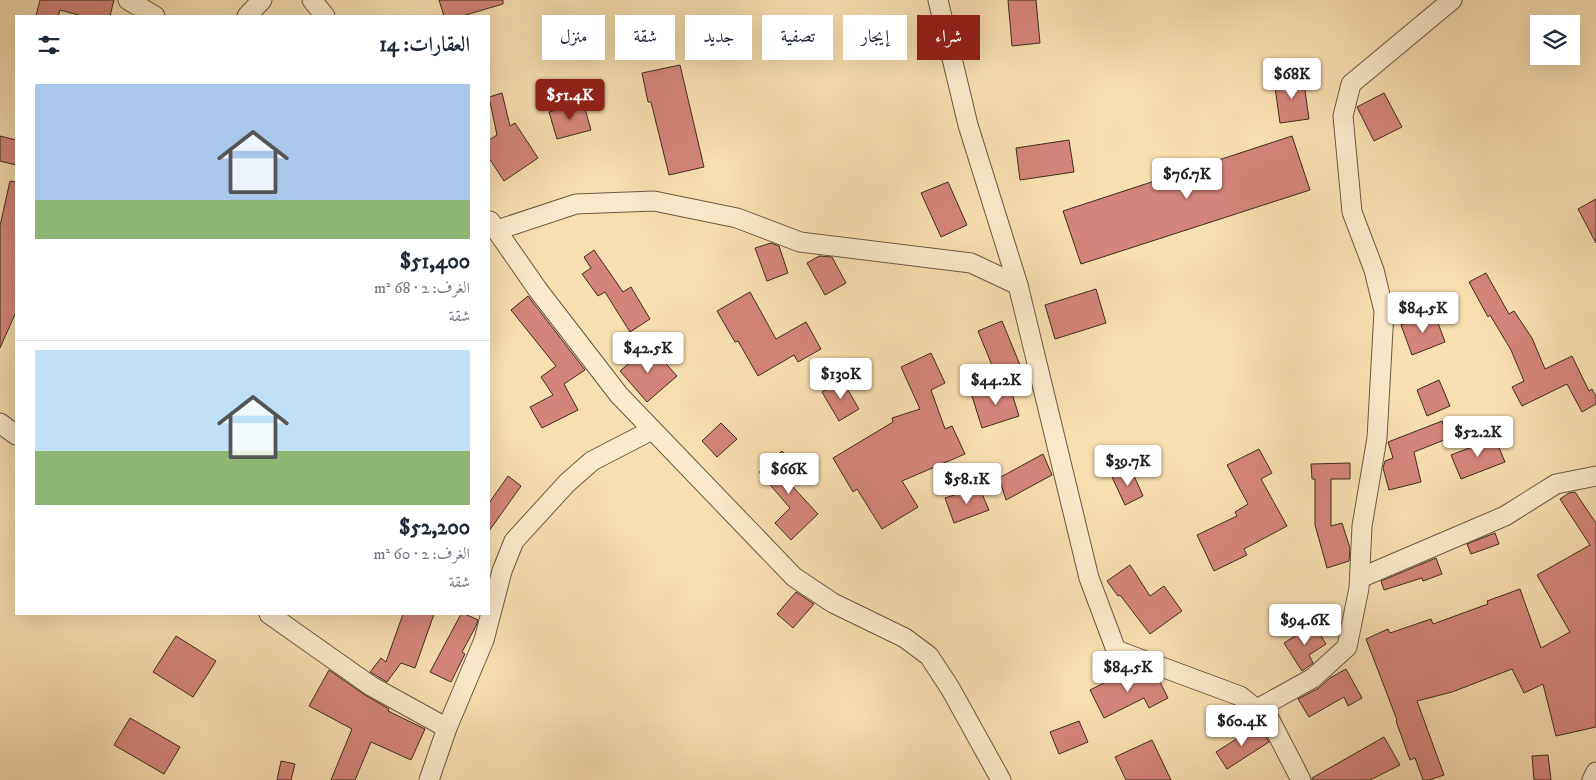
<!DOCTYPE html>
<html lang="ar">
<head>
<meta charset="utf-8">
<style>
	:root { --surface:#fff; --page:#f2f2f3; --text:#1f2937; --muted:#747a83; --line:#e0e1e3; --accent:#8f2418 }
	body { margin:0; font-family:"IM FELL DW Pica",Amiri,serif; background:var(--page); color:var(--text); direction:rtl; height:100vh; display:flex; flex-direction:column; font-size:19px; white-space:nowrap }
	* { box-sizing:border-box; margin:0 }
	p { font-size:16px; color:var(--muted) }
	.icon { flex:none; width:28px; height:28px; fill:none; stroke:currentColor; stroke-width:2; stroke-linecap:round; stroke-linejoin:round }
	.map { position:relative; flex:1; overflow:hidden; direction:ltr }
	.drawer { position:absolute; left:15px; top:15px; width:475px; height:600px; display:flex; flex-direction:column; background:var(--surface); border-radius:0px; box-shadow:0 5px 20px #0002; direction:rtl }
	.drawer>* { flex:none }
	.banner { position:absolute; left:505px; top:15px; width:475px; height:45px; direction:rtl; display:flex; gap:10px }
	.controls { position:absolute; left:1530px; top:15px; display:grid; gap:10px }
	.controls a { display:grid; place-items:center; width:50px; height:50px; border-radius:0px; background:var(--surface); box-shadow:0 5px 20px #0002; font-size:25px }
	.price { position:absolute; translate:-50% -42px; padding:0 11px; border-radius:5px; background:#fff; color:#222; font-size:16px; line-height:32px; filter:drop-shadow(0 1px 2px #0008) }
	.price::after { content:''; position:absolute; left:50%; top:30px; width:15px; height:11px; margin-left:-8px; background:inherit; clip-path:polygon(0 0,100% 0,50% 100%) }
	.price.active { background:var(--accent); color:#fff }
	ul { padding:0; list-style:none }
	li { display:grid; align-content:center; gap:10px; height:265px; padding:0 20px }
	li+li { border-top:1px solid var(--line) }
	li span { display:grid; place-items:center; height:155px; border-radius:0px; color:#555 }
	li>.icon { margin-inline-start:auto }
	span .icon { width:90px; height:90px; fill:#fffc; stroke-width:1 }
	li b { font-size:21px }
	h2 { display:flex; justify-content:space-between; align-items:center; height:60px; padding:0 20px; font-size:21px }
	.chip { padding:0 18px; border-radius:0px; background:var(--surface); box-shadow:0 5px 20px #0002; font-size:18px; line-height:45px }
	.chip.active { background:var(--accent); color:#fff }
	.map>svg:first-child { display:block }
	.building { fill:#d5847b; stroke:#3c2d1f }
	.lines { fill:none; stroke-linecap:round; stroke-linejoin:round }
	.minor-casing { stroke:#6b5a43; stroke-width:21 }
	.minor { stroke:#faeacb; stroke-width:19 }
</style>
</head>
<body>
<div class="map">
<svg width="1596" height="780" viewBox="0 0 1596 780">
	<rect width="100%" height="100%" fill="#f8dfaf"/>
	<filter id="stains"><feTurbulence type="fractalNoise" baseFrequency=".004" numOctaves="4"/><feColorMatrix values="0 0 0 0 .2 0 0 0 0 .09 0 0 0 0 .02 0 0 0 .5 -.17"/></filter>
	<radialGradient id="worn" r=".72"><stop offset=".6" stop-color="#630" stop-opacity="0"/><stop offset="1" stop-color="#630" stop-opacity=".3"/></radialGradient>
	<g class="building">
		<polygon points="40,0 114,0 110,16 82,16 60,10 58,16 36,16"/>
		<polygon points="439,0 503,0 503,4 462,16 444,16"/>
		<polygon points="1008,0 1036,0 1040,43 1012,46"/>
		<polygon points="680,65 704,167 669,175 651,102 648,102 642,73"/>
		<polygon points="1303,76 1309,119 1280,123 1274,80"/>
		<polygon points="502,93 510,126 515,123 538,158 504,181 489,158 489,140 497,135 489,97"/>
		<polygon points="1384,93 1402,127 1374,141 1357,107"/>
		<polygon points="583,102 591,130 557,139 549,112"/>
		<polygon points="0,136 16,140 16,165 0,161"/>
		<polygon points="1292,136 1310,190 1081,264 1063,211"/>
		<polygon points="1069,140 1074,172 1020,180 1016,148"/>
		<polygon points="10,181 16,182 16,312 0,348 0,226"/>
		<polygon points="948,182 967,225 941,237 921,193"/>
		<polygon points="1596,199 1596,243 1578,209"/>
		<polygon points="771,243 779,246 788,273 767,281 755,248"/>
		<polygon points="594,250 623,292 631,287 650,319 630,332 605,292 598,296 582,274 591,268 584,257"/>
		<polygon points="819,256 832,257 846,283 825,295 807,263"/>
		<polygon points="1486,273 1509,314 1514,311 1532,338 1545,369 1572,356 1589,391 1592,389 1596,397 1596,404 1582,412 1567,384 1522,406 1512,387 1524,381 1511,350 1490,315 1488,317 1469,282"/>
		<polygon points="1096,289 1106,323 1055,339 1045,305"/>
		<polygon points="750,292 776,339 806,322 821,349 798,362 794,355 758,376 738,341 735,342 717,311"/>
		<polygon points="528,296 585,370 564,384 578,410 542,428 530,407 553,395 541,377 556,366 511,310"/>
		<polygon points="1434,312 1445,342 1412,355 1401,325"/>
		<polygon points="1002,321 1020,365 996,375 978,331"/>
		<polygon points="650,346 677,376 647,402 620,371"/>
		<polygon points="931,353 945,383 931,390 945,429 952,426 965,454 902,481 918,507 882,529 857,489 853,492 833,458 893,422 892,418 920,409 901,367"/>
		<polygon points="842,380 859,409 839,421 822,392"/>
		<polygon points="1439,380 1450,406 1427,416 1417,390"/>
		<polygon points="1009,384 1019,416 982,428 972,396"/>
		<polygon points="1442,421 1449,438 1414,452 1421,482 1389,490 1383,468 1385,461 1393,458 1388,442"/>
		<polygon points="721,423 737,439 717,457 702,441"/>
		<polygon points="1495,438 1505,462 1461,479 1451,455"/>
		<polygon points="1259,449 1272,473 1261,479 1287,526 1244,549 1247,555 1214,571 1197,535 1237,516 1235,512 1248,504 1227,465"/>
		<polygon points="782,451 804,476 792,486 818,514 791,540 775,523 790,508 759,472"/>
		<polygon points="1043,454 1052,475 1006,500 999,478"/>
		<polygon points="1350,463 1350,479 1331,479 1331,526 1342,523 1350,548 1349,561 1327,568 1315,525 1315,479 1312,479 1311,464"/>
		<polygon points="1131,469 1143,496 1125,505 1112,477"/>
		<polygon points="508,476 521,486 489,531 489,503"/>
		<polygon points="979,487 989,510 954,523 945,498"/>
		<polygon points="1575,492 1596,523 1596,727 1556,736 1543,684 1524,693 1512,669 1452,692 1417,701 1444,775 1429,780 1423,780 1415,758 1410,760 1396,721 1397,720 1366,639 1388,629 1390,633 1431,619 1433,624 1488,604 1487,601 1520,589 1541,648 1570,632 1537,575 1590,545 1560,499 1569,493"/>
		<polygon points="1495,533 1499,544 1471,554 1467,544"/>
		<polygon points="1436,558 1442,574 1423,581 1422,578 1384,590 1381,581"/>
		<polygon points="1130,565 1150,596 1164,586 1182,611 1150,634 1120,595 1118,596 1107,581"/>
		<polygon points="796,592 814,604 793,628 777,614"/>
		<polygon points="403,614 434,614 415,668 401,663 387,682 370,672 381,658 386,662"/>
		<polygon points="461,614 465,614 478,620 476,626 462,652 465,654 451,682 430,672"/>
		<polygon points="1314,624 1326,644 1309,655 1313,663 1302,671 1284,643"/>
		<polygon points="176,636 216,661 193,697 153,672"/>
		<polygon points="1346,669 1362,698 1348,706 1344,697 1309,717 1298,699 1319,688 1330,678"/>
		<polygon points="329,670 365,695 389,709 388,711 425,729 411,760 371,742 355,780 331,780 352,729 309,706"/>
		<polygon points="1144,672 1158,678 1168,698 1149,708 1144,698 1104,718 1090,690 1118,676 1122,683"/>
		<polygon points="130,718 180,747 164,774 114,745"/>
		<polygon points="1079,721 1088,742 1059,754 1050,732"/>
		<polygon points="1258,725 1269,742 1227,769 1216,752"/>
		<polygon points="1384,737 1400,765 1370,780 1312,780 1312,778"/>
		<polygon points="1152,740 1171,780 1126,780 1115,757"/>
		<polygon points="1548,755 1551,780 1534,780 1532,756"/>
		<polygon points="281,761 295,764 291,780 277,780"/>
	</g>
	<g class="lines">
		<g class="minor-casing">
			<g id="minor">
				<polyline points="128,0 155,16"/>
				<polyline points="312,0 325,16"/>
				<polyline points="938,0 968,125 1018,285"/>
				<polyline points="247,16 262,0"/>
				<polyline points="490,221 538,290 619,395 794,577 833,603 905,638 929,656 950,688 1001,780"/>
				<polyline points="497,230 576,204 654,201 737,218 800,242 971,263 1018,285 1089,578 1116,650 1240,696 1270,720 1301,780"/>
				<polyline points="0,423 16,435"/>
				<polyline points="1360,578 1505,516 1556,484 1596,476"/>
				<polyline points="269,614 371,686 447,728"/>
				<polyline points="1257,709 1313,678 1347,647 1359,588 1362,526 1377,438 1384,311 1374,270 1352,212 1343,116 1351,84 1452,0"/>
				<polyline points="429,780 447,728 484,640 502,571 514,541 567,483 592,461 652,430"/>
				<polyline points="1592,780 1596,772"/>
			</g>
		</g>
		<use href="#minor" class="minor"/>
	</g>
	<rect width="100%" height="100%" filter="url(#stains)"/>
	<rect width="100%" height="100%" fill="url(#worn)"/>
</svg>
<div class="controls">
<a><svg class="icon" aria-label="layers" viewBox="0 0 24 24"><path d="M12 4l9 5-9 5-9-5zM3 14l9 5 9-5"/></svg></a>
</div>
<b class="price" style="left:1292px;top:100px">$68K</b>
<b class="price active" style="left:570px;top:121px">$51.4K</b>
<b class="price" style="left:1187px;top:200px">$76.7K</b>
<b class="price" style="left:1423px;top:334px">$84.5K</b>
<b class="price" style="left:648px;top:374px">$42.5K</b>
<b class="price" style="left:841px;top:400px">$130K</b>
<b class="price" style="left:996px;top:406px">$44.2K</b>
<b class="price" style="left:1478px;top:458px">$52.2K</b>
<b class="price" style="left:1128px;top:487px">$39.7K</b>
<b class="price" style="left:789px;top:495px">$66K</b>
<b class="price" style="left:967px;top:505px">$58.1K</b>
<b class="price" style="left:1305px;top:646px">$94.6K</b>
<b class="price" style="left:1128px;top:693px">$84.5K</b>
<b class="price" style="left:1242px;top:747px">$60.4K</b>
<div class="banner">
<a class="chip active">شراء</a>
<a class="chip">إيجار</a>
<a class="chip">تصفية</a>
<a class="chip">جديد</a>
<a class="chip">شقة</a>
<a class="chip">منزل</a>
</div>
<section class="drawer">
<h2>العقارات: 14<svg class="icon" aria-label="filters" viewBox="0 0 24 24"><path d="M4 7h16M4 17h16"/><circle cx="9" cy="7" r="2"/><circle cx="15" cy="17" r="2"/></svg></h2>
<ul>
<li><span style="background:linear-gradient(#a9c7e8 75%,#8fb573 0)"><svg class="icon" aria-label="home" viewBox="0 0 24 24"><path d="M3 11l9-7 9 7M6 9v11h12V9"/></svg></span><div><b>$51,400</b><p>الغرف: 2 · 68 m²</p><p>شقة</p></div></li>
<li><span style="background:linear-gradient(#bfe0f5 65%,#8fb573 0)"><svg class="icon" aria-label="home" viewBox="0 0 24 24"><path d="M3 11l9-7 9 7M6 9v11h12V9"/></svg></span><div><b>$52,200</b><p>الغرف: 2 · 60 m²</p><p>شقة</p></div></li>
</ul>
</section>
</div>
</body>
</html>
